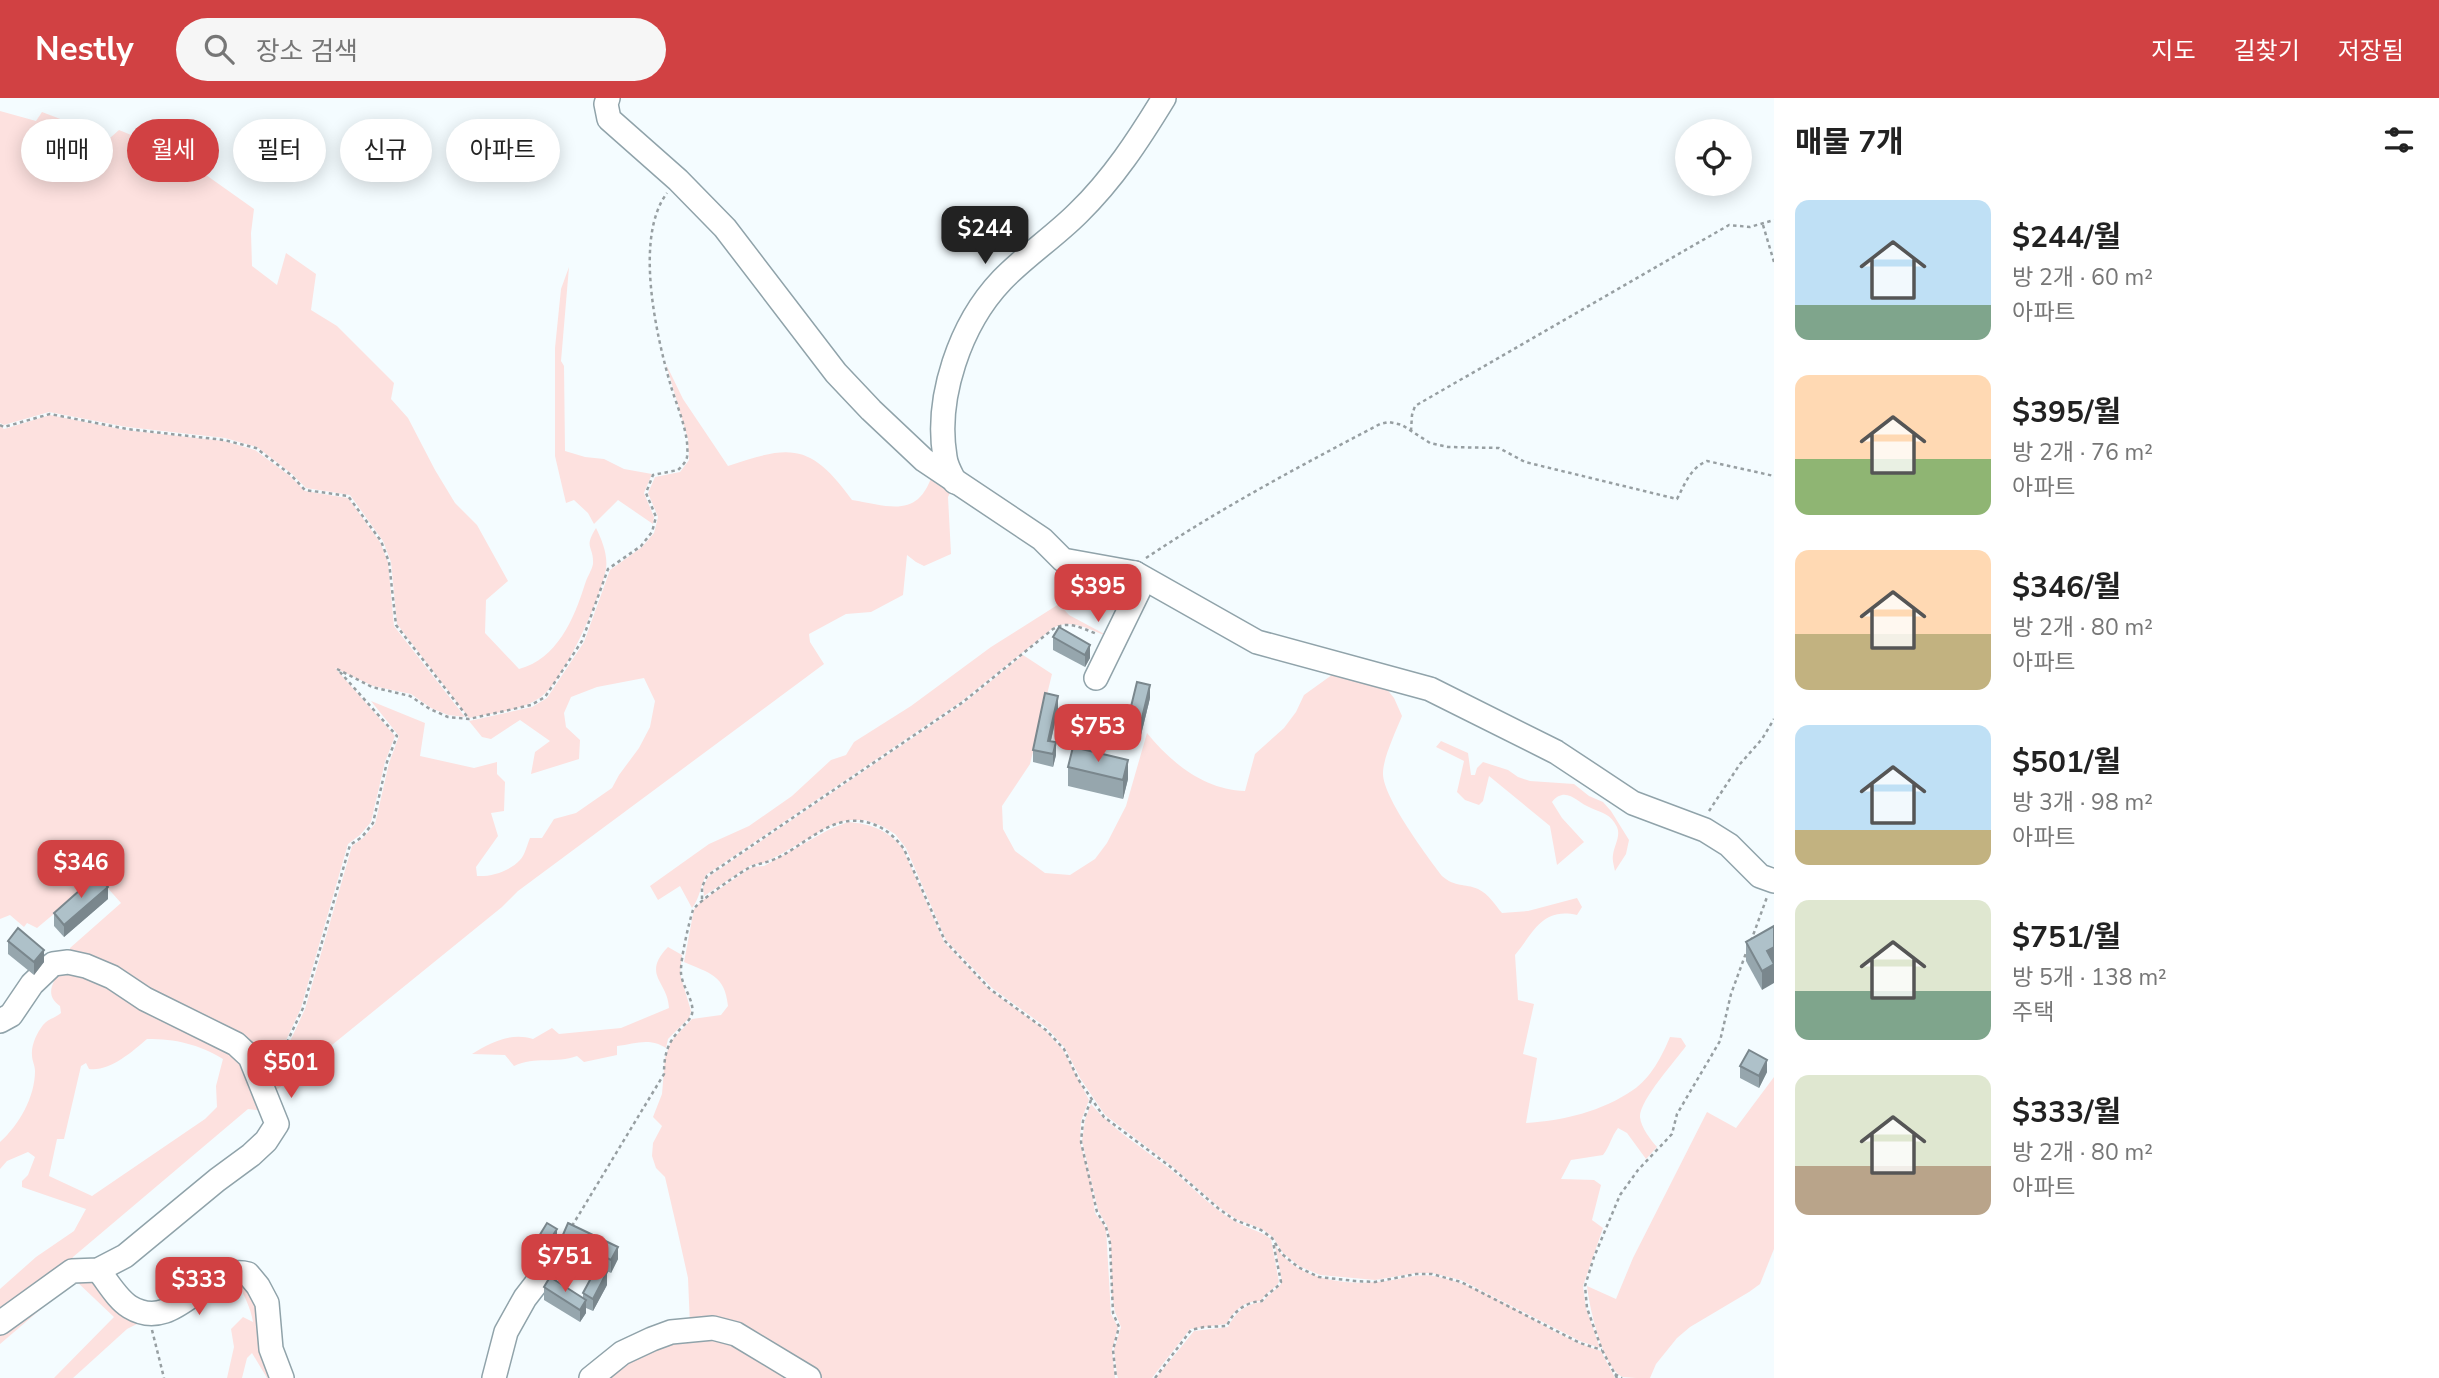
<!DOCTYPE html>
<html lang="ko">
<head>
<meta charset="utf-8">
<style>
	:root { --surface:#fff; --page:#f6f6f6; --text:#222; --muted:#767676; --accent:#d14143 }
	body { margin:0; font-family:"Nunito Sans","Noto Sans KR",sans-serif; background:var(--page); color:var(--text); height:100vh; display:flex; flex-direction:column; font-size:26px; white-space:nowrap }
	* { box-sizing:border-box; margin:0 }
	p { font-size:23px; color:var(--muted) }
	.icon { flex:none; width:38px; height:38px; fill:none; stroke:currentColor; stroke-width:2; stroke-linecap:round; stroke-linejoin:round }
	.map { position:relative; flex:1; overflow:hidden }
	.drawer { display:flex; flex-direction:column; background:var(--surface); width:665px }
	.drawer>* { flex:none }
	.hud { position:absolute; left:21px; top:21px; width:665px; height:63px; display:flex; gap:14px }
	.buttons { position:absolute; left:1675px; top:21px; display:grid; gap:14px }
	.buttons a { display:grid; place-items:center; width:77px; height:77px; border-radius:50%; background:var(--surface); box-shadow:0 4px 18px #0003; font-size:35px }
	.price { position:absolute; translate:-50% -60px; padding:0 16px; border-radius:14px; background:var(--accent); color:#fff; font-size:23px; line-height:46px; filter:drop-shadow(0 2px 4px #0008) }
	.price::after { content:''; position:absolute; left:50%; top:42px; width:21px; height:16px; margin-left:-10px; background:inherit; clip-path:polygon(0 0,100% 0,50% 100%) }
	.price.on { background:#222; color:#fff }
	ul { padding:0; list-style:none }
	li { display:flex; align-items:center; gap:21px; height:175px; padding:0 21px }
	li span { display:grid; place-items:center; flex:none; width:196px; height:140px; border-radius:14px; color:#555 }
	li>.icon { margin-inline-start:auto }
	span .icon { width:84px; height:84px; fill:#fffc; stroke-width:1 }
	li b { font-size:30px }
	h2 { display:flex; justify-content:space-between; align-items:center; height:84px; padding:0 21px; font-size:30px }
	.pill { padding:0 24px; border-radius:32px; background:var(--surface); box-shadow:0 4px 18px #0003; font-size:24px; line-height:63px }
	.pill.on { background:var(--accent); color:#fff }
	header { display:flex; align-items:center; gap:42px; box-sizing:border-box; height:98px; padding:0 35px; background:var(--accent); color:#fff }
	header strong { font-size:33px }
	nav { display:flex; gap:38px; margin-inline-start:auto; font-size:24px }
	.search { width:490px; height:63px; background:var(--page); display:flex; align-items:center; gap:18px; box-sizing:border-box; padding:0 24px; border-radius:38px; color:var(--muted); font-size:26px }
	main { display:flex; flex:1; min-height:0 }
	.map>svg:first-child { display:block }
	.green { fill:#fde1df; fill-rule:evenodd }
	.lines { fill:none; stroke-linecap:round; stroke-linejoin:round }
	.minor-casing { stroke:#90a3aa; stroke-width:26 }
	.path { stroke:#979fa2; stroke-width:2.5; stroke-dasharray:3.5 3.5; stroke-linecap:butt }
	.minor { stroke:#fff; stroke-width:23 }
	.wall { fill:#96a6ad }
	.shaded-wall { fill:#7a878d }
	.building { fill:#aec1c9; stroke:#7a878d; stroke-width:2 }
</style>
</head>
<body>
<header>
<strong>Nestly</strong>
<div class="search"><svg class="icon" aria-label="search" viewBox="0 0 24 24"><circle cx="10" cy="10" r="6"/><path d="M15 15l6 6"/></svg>장소 검색</div>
<nav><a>지도</a><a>길찾기</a><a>저장됨</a></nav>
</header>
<main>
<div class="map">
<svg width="1774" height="1280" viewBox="0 0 1774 1280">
	<rect width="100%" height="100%" fill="#f4fcff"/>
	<g class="green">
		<path d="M 0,13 L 36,23 L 42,14 L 110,40 L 119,32 L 175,55 L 254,111 L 251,135 L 252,168 L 277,187 L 286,155 L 316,176 L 311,212 L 337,228 L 394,285 L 391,301 L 408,320 L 435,372 L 455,405 L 477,427 L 508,483 L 486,502 L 485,535 L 519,571 C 557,561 574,521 585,486 C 587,479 592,472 593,466 C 594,447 583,451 596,430 C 602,442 608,457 606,471 C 601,499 564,583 541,599 C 521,613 492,615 469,620 L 397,526 L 391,464 L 383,443 L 350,397 L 306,390 L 292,376 L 257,349 L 225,340 L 127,329 L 49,314 L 4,327 L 0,325 Z"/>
		<polygon points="569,169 561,263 564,268 565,353 585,359 604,361 624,371 652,376 644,395 654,419 653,426 618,402 594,426 588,415 574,402 566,405 555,358 555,250 561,191"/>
		<path d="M 666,266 L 683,301 L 728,368 C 792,346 811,346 852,402 C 893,409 920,421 934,371 L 954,386 L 948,399 L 951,456 L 924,468 L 916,464 L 907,457 L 903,497 L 871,514 L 846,516 L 809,536 L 810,544 L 824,566 L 518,793 L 502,809 L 274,994 L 264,986 L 274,978 L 305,911 L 352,748 L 363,740 L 375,726 L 389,665 L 399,638 L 371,603 L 425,625 L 420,658 L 474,670 L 497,664 L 497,676 L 505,684 L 504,713 L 491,715 L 498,738 L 476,769 L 477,778 C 491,779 510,773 520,762 C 525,757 527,747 530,740 L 542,740 L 554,721 L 576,715 L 612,690 L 619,677 L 639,650 L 650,629 L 655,603 L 644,580 L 597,589 L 571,599 L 564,615 L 566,629 L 580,642 L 579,661 L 531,676 L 535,654 L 550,643 L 520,622 L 491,641 L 482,639 L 469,623 L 532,609 L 547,600 L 584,544 L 610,472 L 642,449 L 654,435 L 658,419 L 648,395 L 655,379 L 680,374 L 689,362 L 688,341 Z"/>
		<polygon points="50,317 126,332 224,343 255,352 290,378 305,393 348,400 380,444 388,464 394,528 465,619 448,617 431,610 411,596 373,588 335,570 395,638 385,664 371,724 360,737 348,746 301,910 271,975 263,981 250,953 70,862 70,850 121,805 98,779 37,830 27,825 24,829 10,817 0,821 0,328 4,331"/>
		<path d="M 1059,506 L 1069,517 L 1110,539 C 1091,533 1072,519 1053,530 L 962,603 L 706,777 C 700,789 700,800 692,810 L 680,788 L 658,802 L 650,788 L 709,746 L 749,728 L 792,698 L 831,662 L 846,657 L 854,644 L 911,608 L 991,549 Z"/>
		<path d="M 1023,557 L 1052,576 L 1030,666 L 1002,708 L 1003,731 L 1015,753 L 1045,775 L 1070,777 L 1095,761 L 1107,745 L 1126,708 L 1147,635 C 1171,665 1205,692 1245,693 L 1255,656 L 1284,630 L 1296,614 L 1304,597 L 1343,569 L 1377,579 L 1394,600 L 1402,618 C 1396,633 1383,660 1383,675 C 1382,698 1427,758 1442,778 C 1456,790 1464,785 1478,791 C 1489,796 1495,807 1502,815 L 1528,813 L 1577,800 L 1582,809 L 1577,817 C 1542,809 1534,834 1515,857 L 1518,902 L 1534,906 L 1523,956 L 1537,960 L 1526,1025 C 1562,1023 1603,1013 1633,992 C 1651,980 1662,958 1670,939 L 1681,940 L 1686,948 C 1676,962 1639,1003 1640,1019 C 1641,1030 1651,1042 1657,1049 L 1646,1061 L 1627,1035 L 1618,1030 C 1611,1039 1610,1048 1603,1057 L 1571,1062 L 1561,1081 L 1594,1082 L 1601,1087 L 1592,1122 L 1603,1130 L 1583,1188 L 1586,1210 L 1600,1250 L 1580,1243 L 1461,1182 L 1432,1175 L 1416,1175 L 1375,1182 L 1320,1177 L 1299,1168 L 1283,1155 L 1273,1139 L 1262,1131 L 1236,1121 L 1220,1110 L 1173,1069 L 1105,1017 L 1080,980 L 1065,950 L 1047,930 L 992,890 L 946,842 L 906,750 L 895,736 L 882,728 L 865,722 L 847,722 L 829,728 L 781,756 L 763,765 L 751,767 L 704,798 L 703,789 L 708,779 L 964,605 Z"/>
		<path d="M 1441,643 L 1468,655 L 1471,677 L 1475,677 L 1477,670 L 1483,664 L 1508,672 L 1518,679 L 1530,683 L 1574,686 L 1589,698 L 1603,704 L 1611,713 L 1629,742 L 1626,756 L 1615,773 C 1614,768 1612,762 1613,757 C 1614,748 1621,738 1617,729 C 1611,716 1602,715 1591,710 C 1577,705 1566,687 1552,704 L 1562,720 L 1584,744 L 1557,767 L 1550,728 L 1489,678 L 1483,703 L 1479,707 L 1465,702 L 1457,694 L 1464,663 L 1436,649 Z"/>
		<path d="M 848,724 C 872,726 888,732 903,751 L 944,844 L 990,892 L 1045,932 L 1063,952 L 1089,1002 L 1081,1023 L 1080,1044 L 1091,1084 L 1095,1115 L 1106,1130 L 1111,1216 L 1118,1229 L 1112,1252 L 1115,1280 L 813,1280 L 690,1228 L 688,1180 L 678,1135 L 665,1079 L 656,1070 L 652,1058 L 653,1045 L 662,1028 L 653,1019 L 662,996 L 665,960 L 671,943 L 692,921 L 721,917 L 728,908 C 725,877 709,875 684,864 L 694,811 L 703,802 L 752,769 L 764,768 L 830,731 Z"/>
		<path d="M 668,849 L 682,857 L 680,876 L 691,913 L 689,920 L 668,941 L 666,950 C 649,939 635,946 617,948 L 617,957 L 584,964 L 577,958 C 556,966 535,958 514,968 L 505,957 L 472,956 C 491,944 512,934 533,941 L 552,930 L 559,936 L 621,930 L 669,910 C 668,883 641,877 668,849 Z"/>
		<path d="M 70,869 L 231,947 L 266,1013 L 248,1011 L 73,1159 L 69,1169 L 0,1218 L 0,1191 L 36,1159 L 74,1133 L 86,1111 L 22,1089 L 22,1083 L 28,1077 L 35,1059 L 28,1054 L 7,1063 L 0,1071 L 0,1044 C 19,1027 35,999 35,973 C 35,967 32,963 32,957 C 31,947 37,935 43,927 C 48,921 55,920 61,915 L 60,908 C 44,897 53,884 61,871 ZM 147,941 C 176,941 198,946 223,961 L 216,988 L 217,1009 L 205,1021 L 92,1098 L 49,1078 L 57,1041 L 64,1041 L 81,968 L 86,965 L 89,971 C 109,974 132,954 147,941 Z"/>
		<path d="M 1774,979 L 1774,1151 L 1760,1186 L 1749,1194 L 1690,1229 L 1677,1240 L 1656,1266 L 1650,1280 C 1642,1280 1630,1280 1623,1279 C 1603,1271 1589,1208 1587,1188 L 1616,1201 L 1633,1160 L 1707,1014 L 1736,1030 Z"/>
		<path d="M 1091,1006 C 1113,1032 1143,1050 1170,1071 C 1191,1087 1210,1109 1233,1122 C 1246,1130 1259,1132 1271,1141 L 1279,1184 C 1274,1192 1266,1194 1261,1203 C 1244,1203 1235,1211 1226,1226 L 1190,1231 L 1152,1280 L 1118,1280 L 1117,1277 L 1114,1252 L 1121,1229 L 1115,1214 L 1112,1198 L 1111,1145 L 1107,1128 L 1098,1112 L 1082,1043 L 1085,1022 Z"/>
		<path d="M 1275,1147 C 1296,1183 1348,1188 1386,1183 C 1402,1181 1418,1175 1434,1178 C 1495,1189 1542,1235 1601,1253 L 1615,1280 L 1156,1280 L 1194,1233 L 1228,1229 C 1235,1214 1247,1205 1263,1204 C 1268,1195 1277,1193 1282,1184 Z"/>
		<polygon points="83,1174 145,1222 127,1231 73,1280 54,1280 114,1219 75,1182 0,1246 0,1229"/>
		<path d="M 234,1182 L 252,1187 L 277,1280 L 267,1280 L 252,1255 L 247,1260 L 242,1280 L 227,1280 L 234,1249 L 231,1231 L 243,1219 L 253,1224 C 251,1211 243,1192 234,1182 Z"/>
		<polygon points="712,1234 805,1280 598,1280 625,1257"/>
	</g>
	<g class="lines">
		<g class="minor-casing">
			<g id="minor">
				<polyline points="608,0 606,6 609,21 678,82 725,130 836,275 871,312 924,362 1042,441 1063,462 1135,475 1257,544 1430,591 1556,654 1633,705 1705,732 1729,747 1760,778 1774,783"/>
				<path d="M 955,384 C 951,376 946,368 945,359 C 935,300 960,226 1002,182 C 1025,158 1054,139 1078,115 C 1113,81 1139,41 1164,0"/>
				<polyline points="1096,580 1139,492 1135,475"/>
				<polyline points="0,923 11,917 32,886 53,866 68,864 86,868 112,879 145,901 236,946 250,959 277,1026 266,1043 251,1057 217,1082 125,1158 98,1172 72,1173 0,1225"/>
				<path d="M 98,1172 C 108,1184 117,1201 130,1209 C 176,1237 205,1165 248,1176 L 258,1188 L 267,1205 L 271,1251 L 282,1280"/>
				<polyline points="494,1280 506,1234 525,1200 542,1178"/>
				<polyline points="591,1280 622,1255 652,1241 671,1234 713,1230 736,1236 809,1280"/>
			</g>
		</g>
		<g class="path">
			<polyline points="1763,127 1774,164"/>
			<polyline points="0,327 4,329 50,316 127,331 224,342 256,350 291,377 305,392 348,398 381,443 389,464 396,527 469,621"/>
			<polyline points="1411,333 1412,317 1415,308 1729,127 1750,129 1774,122"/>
			<path d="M 1146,460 C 1221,410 1300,368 1380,326 L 1389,324 L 1402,327 L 1430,345 L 1448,349 L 1499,350 L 1525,364 L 1677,401 C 1685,386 1690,370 1707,363 L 1774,378"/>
			<path d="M 337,571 L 372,589 L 410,598 L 430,611 L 448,619 L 469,621 L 531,607 L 545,599 L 582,543 L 608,471 L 641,448 L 652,434 L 656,419 L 646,395 L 653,377 L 678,372 C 682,368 686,364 687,359 C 690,335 676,307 670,285 C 656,236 634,139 667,95"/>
			<polyline points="1709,713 1740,666 1762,641 1774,621"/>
			<path d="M 702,801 L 702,789 L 707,778 L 963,604 L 1053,531 C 1069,522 1081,530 1097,536"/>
			<polyline points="1751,843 1767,799"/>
			<polyline points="275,970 303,910 350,747 362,739 373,725 387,664 397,638 340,574"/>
			<polyline points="1091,1002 1083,1023 1081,1044 1097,1114 1106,1129 1110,1145 1113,1215 1119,1229 1113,1252 1116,1280"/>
			<path d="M 572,1128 L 664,976 C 664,955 668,944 682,929 C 686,925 690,922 692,916 C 695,903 682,889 681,875 C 680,863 689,824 693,812 C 696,805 744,771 753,768 C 764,764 771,764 783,757 C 803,746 826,725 849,723 C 873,721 891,733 904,751 L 945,843 L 990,891 L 1046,932 L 1064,951 L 1078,981 L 1104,1019 L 1172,1070 L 1219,1111 L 1235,1122 L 1261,1132 L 1272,1140 L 1282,1156 L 1298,1169 L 1319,1179 L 1355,1183 L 1375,1184 L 1416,1176 L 1432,1176 L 1461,1184 L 1580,1245 L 1602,1252"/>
			<polyline points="552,1161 563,1143"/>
			<polyline points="152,1232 164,1280"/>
			<polyline points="1615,1276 1622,1280"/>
			<path d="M 1155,1280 L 1191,1232 L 1204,1229 L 1227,1228 C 1233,1213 1246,1204 1262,1203 C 1267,1194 1275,1193 1281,1184 L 1273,1144"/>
			<polyline points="1617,1280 1602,1252 1587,1210 1585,1188 1594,1159 1620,1097 1638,1072 1672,1036 1677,1016 1720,943 1731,896 1746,855"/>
		</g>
		<use href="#minor" class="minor"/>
	</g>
	<g class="wall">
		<polygon points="1053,539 1090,560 1085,569 1053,552"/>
		<polygon points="1150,600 1141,637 1128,633 1128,621"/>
		<polygon points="1058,611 1051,643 1056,657 1053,669 1033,664 1033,652"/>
		<polygon points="1068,669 1128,681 1123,701 1068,688"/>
		<polygon points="108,801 64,839 54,828 54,815"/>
		<polygon points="1774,828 1762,892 1746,863 1746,844"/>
		<polygon points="8,843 44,864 34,877 8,856"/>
		<polygon points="1740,968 1767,974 1759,990 1740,980"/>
		<polygon points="562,1139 618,1161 611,1175 562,1152"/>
		<polygon points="557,1143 542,1166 533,1161 533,1148"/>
		<polygon points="607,1187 593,1213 586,1210 586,1215 580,1224 544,1202 544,1189 583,1200 583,1195"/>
	</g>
	<g class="shaded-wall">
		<polygon points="1090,547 1090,560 1085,569 1085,557"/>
		<polygon points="1150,587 1150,600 1141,637 1141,624"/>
		<polygon points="1058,598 1058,611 1048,655 1048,643"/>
		<polygon points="1056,644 1056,657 1053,669 1053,656"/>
		<polygon points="1128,662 1128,681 1123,701 1123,682"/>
		<polygon points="108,789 108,801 64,839 64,827"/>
		<polygon points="1774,849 1774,885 1762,892 1762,873 1767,853"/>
		<polygon points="44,852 44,864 34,877 34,864"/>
		<polygon points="1767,962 1767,974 1759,990 1759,978"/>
		<polygon points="557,1131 557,1143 542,1166 542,1154"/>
		<polygon points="618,1149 618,1161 611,1175 611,1162"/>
		<polygon points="607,1174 607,1187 593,1213 593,1201"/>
		<polygon points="586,1202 586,1215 580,1224 580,1212"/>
	</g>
	<g class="building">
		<polygon points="1059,529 1090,547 1085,557 1053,539"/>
		<polygon points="1137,584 1150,587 1141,624 1128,621"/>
		<polygon points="1045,595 1058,598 1048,643 1056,644 1053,656 1033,652"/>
		<polygon points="1073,649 1128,662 1123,682 1068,669"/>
		<polygon points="97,777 108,789 64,827 54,815"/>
		<polygon points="1774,828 1774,849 1767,853 1774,866 1762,873 1746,844"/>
		<polygon points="18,830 44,852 34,864 8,843"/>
		<polygon points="1749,952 1767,962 1759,978 1740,968"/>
		<polygon points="547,1125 557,1131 542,1154 533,1148"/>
		<polygon points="568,1125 618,1149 611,1162 562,1139"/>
		<polygon points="597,1169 607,1174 593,1201 583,1195"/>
		<polygon points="550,1179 586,1202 580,1212 544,1189"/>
	</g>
</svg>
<div class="buttons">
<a><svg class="icon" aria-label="locate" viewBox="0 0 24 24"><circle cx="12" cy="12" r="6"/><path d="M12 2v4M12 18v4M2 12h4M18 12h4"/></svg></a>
</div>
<b class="price on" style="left:985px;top:168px">$244</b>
<b class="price" style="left:1098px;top:526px">$395</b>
<b class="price" style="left:1098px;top:666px">$753</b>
<b class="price" style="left:81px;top:802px">$346</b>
<b class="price" style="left:291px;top:1002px">$501</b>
<b class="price" style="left:565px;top:1196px">$751</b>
<b class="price" style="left:199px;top:1219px">$333</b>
<div class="hud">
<a class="pill">매매</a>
<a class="pill on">월세</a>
<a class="pill">필터</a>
<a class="pill">신규</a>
<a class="pill">아파트</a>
</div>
</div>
<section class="drawer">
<h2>매물 7개<svg class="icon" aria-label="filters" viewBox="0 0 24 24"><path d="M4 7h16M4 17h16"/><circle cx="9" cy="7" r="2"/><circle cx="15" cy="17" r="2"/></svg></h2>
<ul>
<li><span style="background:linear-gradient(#bfe0f5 75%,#7fa58c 0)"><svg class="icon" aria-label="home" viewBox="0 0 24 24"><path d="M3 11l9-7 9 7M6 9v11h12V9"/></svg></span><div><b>$244/월</b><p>방 2개 · 60 m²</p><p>아파트</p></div></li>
<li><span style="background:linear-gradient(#ffd9b3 60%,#8fb573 0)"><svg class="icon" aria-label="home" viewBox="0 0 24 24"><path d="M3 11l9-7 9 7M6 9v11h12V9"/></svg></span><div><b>$395/월</b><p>방 2개 · 76 m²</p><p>아파트</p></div></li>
<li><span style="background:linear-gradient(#ffd9b3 60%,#c2b280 0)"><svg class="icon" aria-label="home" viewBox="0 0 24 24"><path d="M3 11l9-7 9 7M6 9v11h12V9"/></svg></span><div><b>$346/월</b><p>방 2개 · 80 m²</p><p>아파트</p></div></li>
<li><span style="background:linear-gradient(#bfe0f5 75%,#c2b280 0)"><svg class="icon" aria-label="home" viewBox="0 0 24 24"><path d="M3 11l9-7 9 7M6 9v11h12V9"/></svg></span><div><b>$501/월</b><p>방 3개 · 98 m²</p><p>아파트</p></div></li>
<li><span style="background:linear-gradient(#dfe7d0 65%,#7fa58c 0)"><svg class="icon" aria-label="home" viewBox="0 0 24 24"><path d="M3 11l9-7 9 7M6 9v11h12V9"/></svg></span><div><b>$751/월</b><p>방 5개 · 138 m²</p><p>주택</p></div></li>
<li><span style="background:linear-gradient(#dfe7d0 65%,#b9a48a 0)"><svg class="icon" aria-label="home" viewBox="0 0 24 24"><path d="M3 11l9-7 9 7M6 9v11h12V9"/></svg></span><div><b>$333/월</b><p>방 2개 · 80 m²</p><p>아파트</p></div></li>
</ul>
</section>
</main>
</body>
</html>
